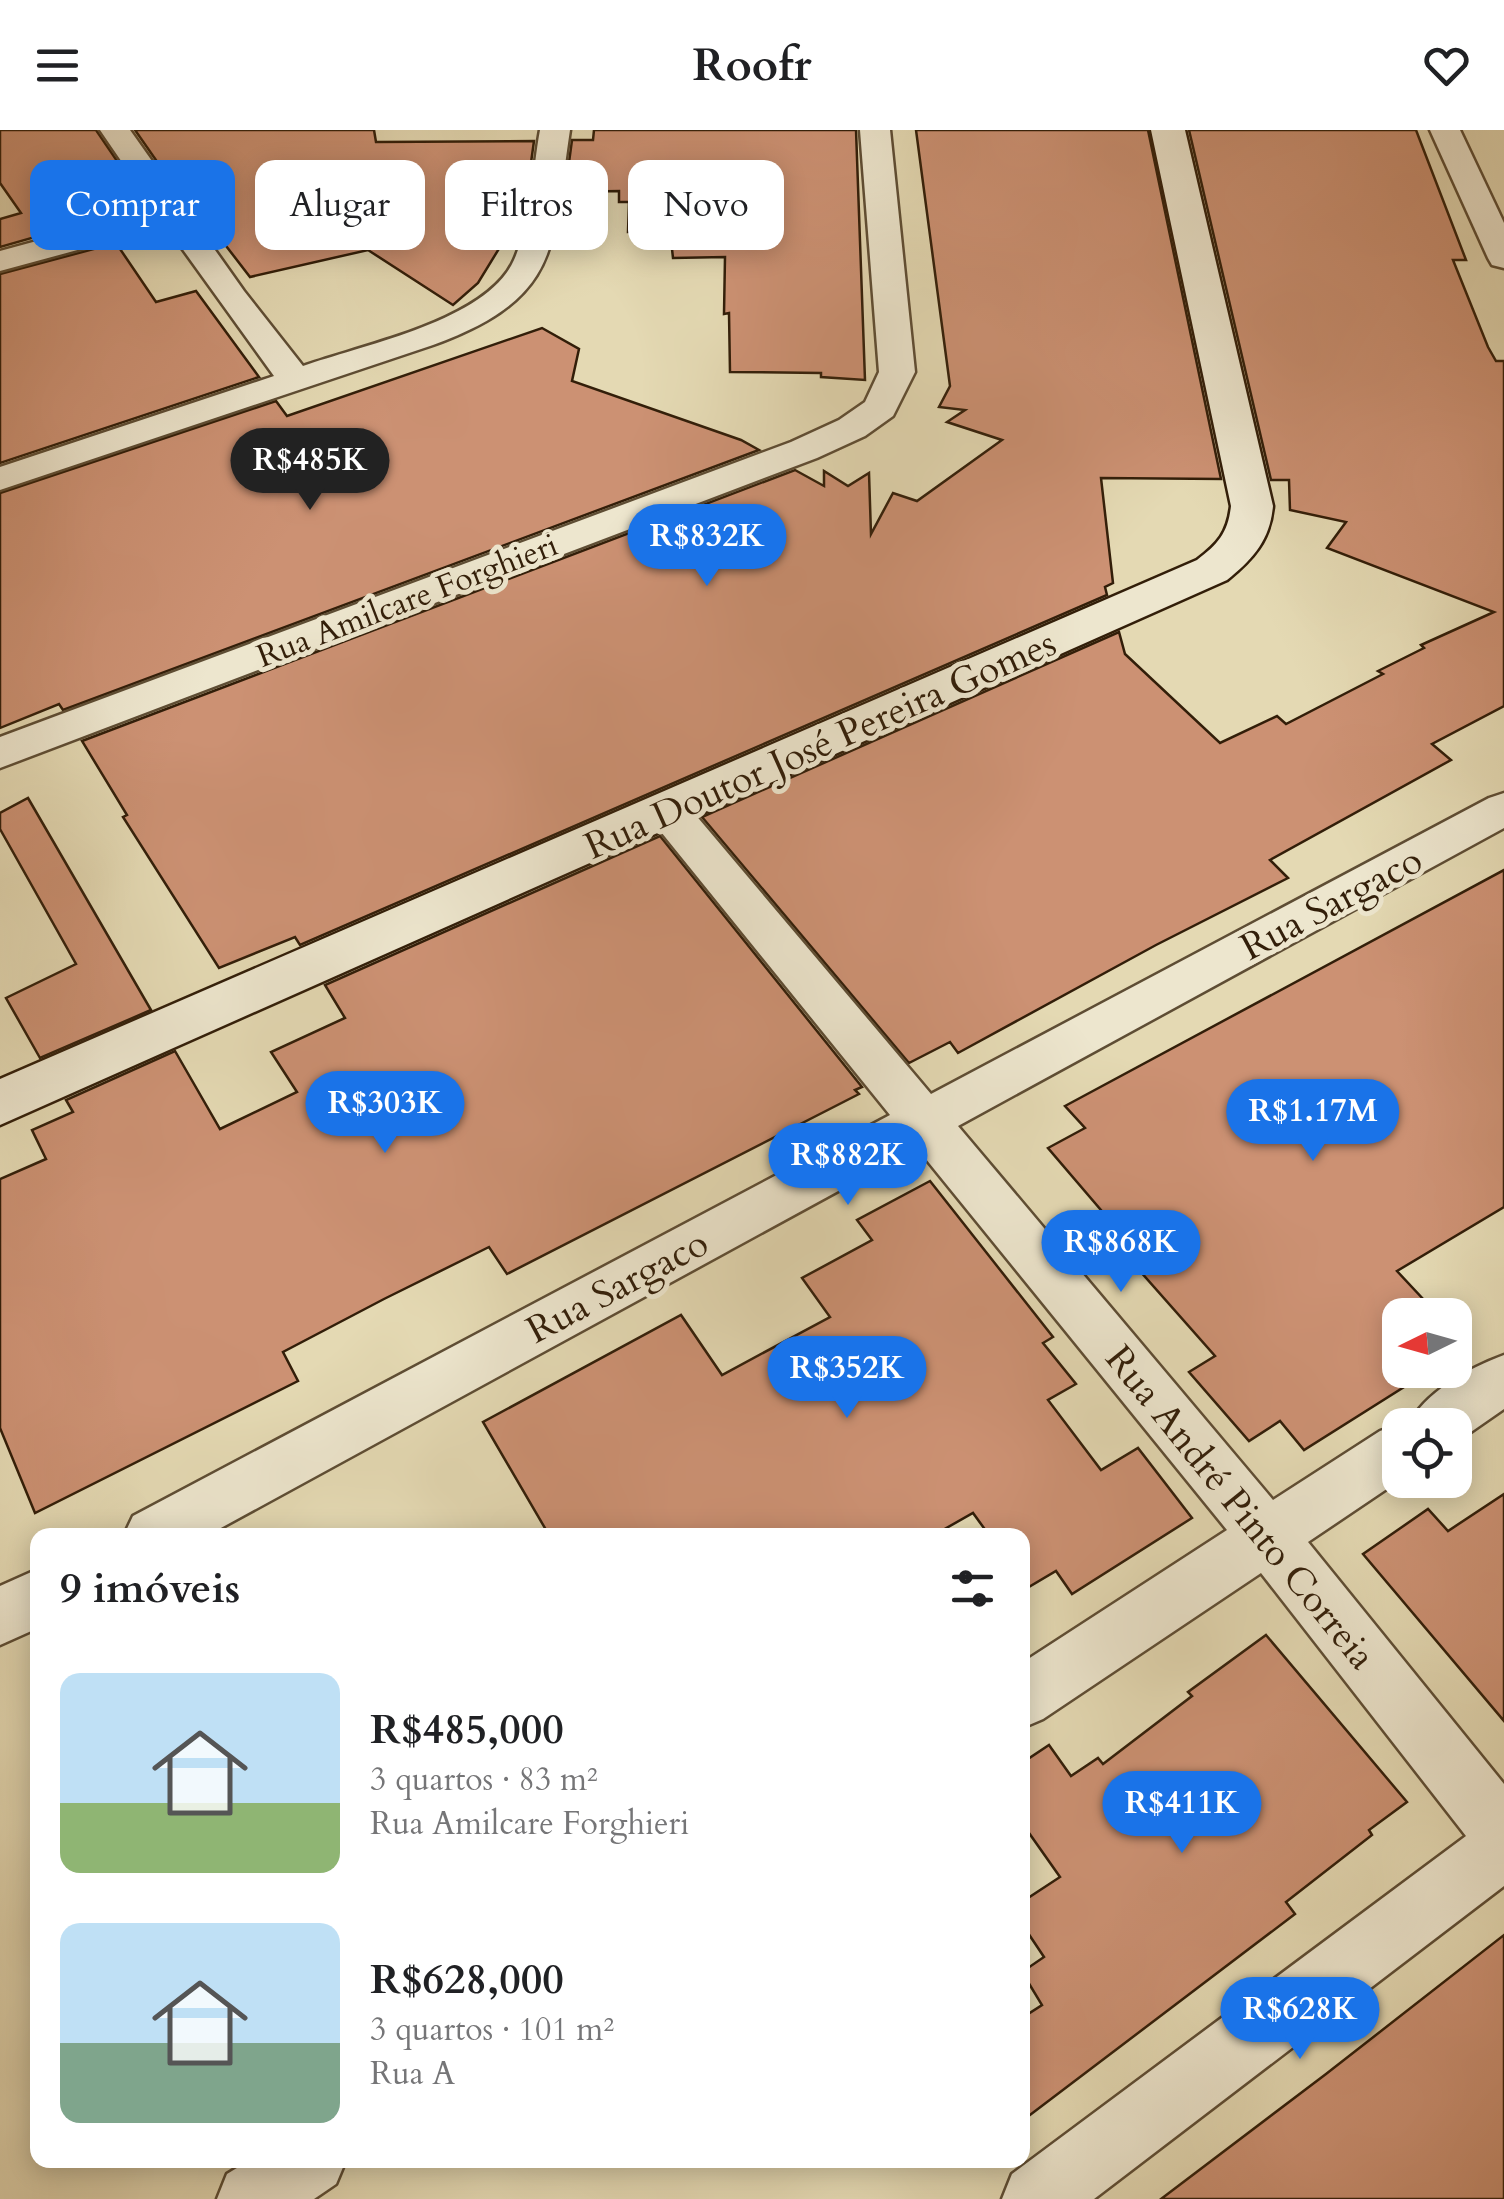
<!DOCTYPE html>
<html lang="pt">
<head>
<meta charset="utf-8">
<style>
	:root { --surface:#fff; --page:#f2f2f2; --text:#202124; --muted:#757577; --accent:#1a73e8 }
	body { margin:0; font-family:Cardo,serif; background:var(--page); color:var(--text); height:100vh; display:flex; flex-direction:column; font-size:38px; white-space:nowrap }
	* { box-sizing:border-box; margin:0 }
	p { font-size:32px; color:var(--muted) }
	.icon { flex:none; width:55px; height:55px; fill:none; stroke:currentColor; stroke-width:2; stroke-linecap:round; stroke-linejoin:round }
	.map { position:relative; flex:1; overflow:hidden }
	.sheet { position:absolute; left:30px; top:1398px; width:1000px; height:640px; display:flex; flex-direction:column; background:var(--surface); border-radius:20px; box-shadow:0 5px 25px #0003 }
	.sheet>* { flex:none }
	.guide { position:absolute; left:30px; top:30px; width:1000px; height:90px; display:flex; gap:20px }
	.needle { width:65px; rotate:265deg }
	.tools { position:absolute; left:1382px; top:1168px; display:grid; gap:20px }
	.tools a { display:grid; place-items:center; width:90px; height:90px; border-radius:20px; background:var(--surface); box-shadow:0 5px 25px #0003; font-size:50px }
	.price { position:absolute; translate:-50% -85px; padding:0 22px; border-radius:35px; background:var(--accent); color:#fff; font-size:32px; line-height:65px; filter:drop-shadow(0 2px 5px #0008) }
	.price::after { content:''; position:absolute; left:50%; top:60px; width:30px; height:22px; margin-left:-15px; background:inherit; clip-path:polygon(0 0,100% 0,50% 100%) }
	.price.active { background:#222; color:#fff }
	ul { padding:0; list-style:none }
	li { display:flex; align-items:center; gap:30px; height:250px; padding:0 30px }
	li span { display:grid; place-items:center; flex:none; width:280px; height:200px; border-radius:20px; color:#555 }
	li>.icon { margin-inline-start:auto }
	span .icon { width:120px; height:120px; fill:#fffc; stroke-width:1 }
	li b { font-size:42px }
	h2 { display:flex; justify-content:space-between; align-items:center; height:120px; padding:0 30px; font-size:42px }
	.pill { padding:0 35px; border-radius:20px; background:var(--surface); box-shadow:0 5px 25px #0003; font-size:35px; line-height:90px }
	.pill.active { background:var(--accent); color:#fff }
	header { display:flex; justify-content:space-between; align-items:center; height:130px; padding:0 30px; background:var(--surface); font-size:45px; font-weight:700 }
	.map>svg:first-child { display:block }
	.building { fill:#cc9173; stroke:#321e09; stroke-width:2.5 }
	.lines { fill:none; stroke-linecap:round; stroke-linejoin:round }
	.street-casing { stroke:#5e4d34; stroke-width:5 }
	.secondary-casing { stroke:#321e09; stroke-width:5 }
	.street { fill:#ede6ce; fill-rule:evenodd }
	.secondary { fill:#ede6ce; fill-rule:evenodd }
	.labels { text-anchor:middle; stroke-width:10; stroke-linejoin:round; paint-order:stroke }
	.far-street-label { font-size:32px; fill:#321e09; stroke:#ede6ce }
	.street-label { font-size:38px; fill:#321e09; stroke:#ede6ce }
</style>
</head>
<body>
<header><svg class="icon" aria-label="menu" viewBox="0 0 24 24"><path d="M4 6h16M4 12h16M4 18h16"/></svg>Roofr<svg class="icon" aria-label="heart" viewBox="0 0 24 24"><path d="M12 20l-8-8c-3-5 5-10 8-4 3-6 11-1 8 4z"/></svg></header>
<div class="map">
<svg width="1504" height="2069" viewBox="0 0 1504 2069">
	<rect width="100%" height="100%" fill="#e4d9b3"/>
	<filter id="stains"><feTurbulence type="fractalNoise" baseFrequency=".002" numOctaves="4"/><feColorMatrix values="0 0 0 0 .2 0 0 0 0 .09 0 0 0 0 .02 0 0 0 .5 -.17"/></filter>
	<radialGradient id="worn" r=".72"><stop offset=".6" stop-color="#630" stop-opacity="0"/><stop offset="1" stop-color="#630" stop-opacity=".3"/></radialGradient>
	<g class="building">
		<polygon points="0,0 96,0 147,75 0,117 0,89 21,83 0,53"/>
		<polygon points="135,0 374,0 376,12 534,11 525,76 478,153 453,175 368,120 250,147 186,64 181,66"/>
		<polygon points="594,0 856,0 865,250 821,247 821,243 730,242 729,183 724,184 725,127 673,128 670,101 628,102 629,72 619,72 619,61 565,62 572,10 593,10"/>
		<polygon points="916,0 1148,0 1221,349 1101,348 1113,453 1105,457 1107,465 300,815 295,807 219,838 123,687 127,685 82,611 795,340 824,356 824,341 848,356 869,343 871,404 893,363 917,371 1002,310 947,292 965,280 939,277 950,256"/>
		<polygon points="1189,0 1416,0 1466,130 1453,130 1488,217 1496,231 1504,231 1504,576 1432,614 1451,630 1270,730 1288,748 1156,815 958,923 950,912 909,933 702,687 1119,502 1125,524 1220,613 1277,586 1286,594 1383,544 1378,541 1424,518 1421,515 1494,482 1327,418 1346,392 1290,380 1289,350 1271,350"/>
		<polygon points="116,113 156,172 196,161 259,247 0,333 0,144"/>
		<polygon points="542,198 579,219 572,251 741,310 759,320 63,580 59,574 0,598 0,363 276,271 287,286"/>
		<polygon points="28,668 151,880 40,928 6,868 76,834 0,699 0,683"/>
		<polygon points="660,706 862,957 855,960 859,964 507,1144 489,1117 384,1169 283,1222 298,1251 35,1383 0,1298 0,1049 46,1029 32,1000 73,982 66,970 175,921 220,999 297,962 271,922 345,888 325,855"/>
		<polygon points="1504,740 1504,1077 1397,1141 1438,1185 1400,1185 1400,1240 1431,1240 1304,1320 1280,1291 1249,1311 1189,1242 1215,1226 1109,1106 1118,1100 1048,1018 1085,998 1065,976"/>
		<polygon points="930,1051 1053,1207 1043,1213 1076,1254 1048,1270 1101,1340 1138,1318 1192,1388 1072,1464 1056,1441 1022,1461 1022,1405 989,1405 973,1383 934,1405 549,1405 483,1292 681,1185 722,1245 830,1187 802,1148 872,1110 857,1090"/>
		<polygon points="1504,1364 1504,1591 1363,1424 1428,1379 1448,1401"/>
		<polygon points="1266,1505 1407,1672 1369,1700 1372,1705 1286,1772 1295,1784 1022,1991 1022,1888 1042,1875 1022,1842 1044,1827 1022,1794 1022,1772 1060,1747 1022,1693 1022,1633 1049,1615 1071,1646 1098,1628 1103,1634 1192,1566 1188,1562"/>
		<polygon points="1504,1805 1504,2069 1161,2069 1326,1944"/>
	</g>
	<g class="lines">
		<g class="street-casing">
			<g id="street">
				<path d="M 100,0 L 130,0 L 244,161 L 303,236 C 361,215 487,191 514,130 C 532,90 532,43 540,0 L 570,0 C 552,120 560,168 433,215 L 0,360 L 0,337 L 274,246 L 166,96 L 0,141 L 0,121 L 154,79 Z"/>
				<polygon points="860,0 890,0 915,242 893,286 865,306 817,328 0,638 0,607 791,312 839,290 865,272 879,242"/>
				<polygon points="1430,0 1460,0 1504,93 1504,138 1492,135 1488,128"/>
				<polygon points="1504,663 1504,698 958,996 1273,1370 1380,1301 1400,1294 1404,1295 1400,1295 1400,1350 1308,1412 1504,1654 1504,1756 1094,2069 1002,2069 1012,2044 1466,1706 1261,1443 1043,1589 1022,1598 1022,1533 1227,1400 917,1018 208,1405 124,1405 133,1386 890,985 653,692 646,681 653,670 668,665 683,670 931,964 1489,668"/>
				<path d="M 1504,1225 L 1504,1279 L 1455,1313 L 1455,1295 L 1409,1295 C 1423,1263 1471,1237 1504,1225 Z"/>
				<polygon points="38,1439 38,1498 0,1515 0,1456"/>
				<polygon points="250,2030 346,2030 336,2054 314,2069 217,2069 227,2044"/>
			</g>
		</g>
		<g class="secondary-casing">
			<path id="secondary" d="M 1151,0 L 1185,0 L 1273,376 C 1270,410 1253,429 1227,450 L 0,995 L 0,949 L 1197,430 C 1218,414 1228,403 1231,376 Z"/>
		</g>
		<use href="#street" class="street"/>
		<use href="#secondary" class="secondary"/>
	</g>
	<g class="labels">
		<g class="far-street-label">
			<text transform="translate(407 470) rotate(-21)" y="11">Rua Amilcare Forghieri</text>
		</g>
		<g class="street-label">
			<text transform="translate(820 614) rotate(-24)" y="13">Rua Doutor José Pereira Gomes</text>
			<text transform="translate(1331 773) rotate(-28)" y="13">Rua Sargaco</text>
			<text transform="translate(617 1156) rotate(-28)" y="13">Rua Sargaco</text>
			<text transform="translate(1241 1377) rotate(51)" y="13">Rua André Pinto Correia</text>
		</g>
	</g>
	<rect width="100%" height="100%" filter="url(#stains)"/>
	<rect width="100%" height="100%" fill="url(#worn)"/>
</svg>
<div class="tools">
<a><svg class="needle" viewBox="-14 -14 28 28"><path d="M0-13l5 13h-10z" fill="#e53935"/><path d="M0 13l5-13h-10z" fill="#757577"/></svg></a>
<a><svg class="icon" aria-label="locate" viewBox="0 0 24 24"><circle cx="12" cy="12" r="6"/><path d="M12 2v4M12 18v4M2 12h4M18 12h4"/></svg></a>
</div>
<b class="price active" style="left:310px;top:383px">R$485K</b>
<b class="price" style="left:707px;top:459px">R$832K</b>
<b class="price" style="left:385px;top:1026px">R$303K</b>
<b class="price" style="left:1313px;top:1034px">R$1.17M</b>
<b class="price" style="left:848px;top:1078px">R$882K</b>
<b class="price" style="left:1121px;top:1165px">R$868K</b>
<b class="price" style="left:847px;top:1291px">R$352K</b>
<b class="price" style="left:1182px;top:1726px">R$411K</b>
<b class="price" style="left:1300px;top:1932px">R$628K</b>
<div class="guide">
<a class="pill active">Comprar</a>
<a class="pill">Alugar</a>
<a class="pill">Filtros</a>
<a class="pill">Novo</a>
</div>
<section class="sheet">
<h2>9 imóveis<svg class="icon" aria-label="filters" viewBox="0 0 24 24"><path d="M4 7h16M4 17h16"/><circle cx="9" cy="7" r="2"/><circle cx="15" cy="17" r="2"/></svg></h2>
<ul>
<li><span style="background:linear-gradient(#bfe0f5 65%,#8fb573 0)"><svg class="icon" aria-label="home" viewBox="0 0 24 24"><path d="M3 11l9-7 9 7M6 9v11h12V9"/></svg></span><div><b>R$485,000</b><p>3 quartos · 83 m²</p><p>Rua Amilcare Forghieri</p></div></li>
<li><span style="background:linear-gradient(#bfe0f5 60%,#7fa58c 0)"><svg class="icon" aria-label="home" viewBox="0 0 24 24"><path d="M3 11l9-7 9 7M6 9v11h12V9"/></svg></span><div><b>R$628,000</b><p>3 quartos · 101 m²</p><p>Rua A</p></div></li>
</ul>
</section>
</div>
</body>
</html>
